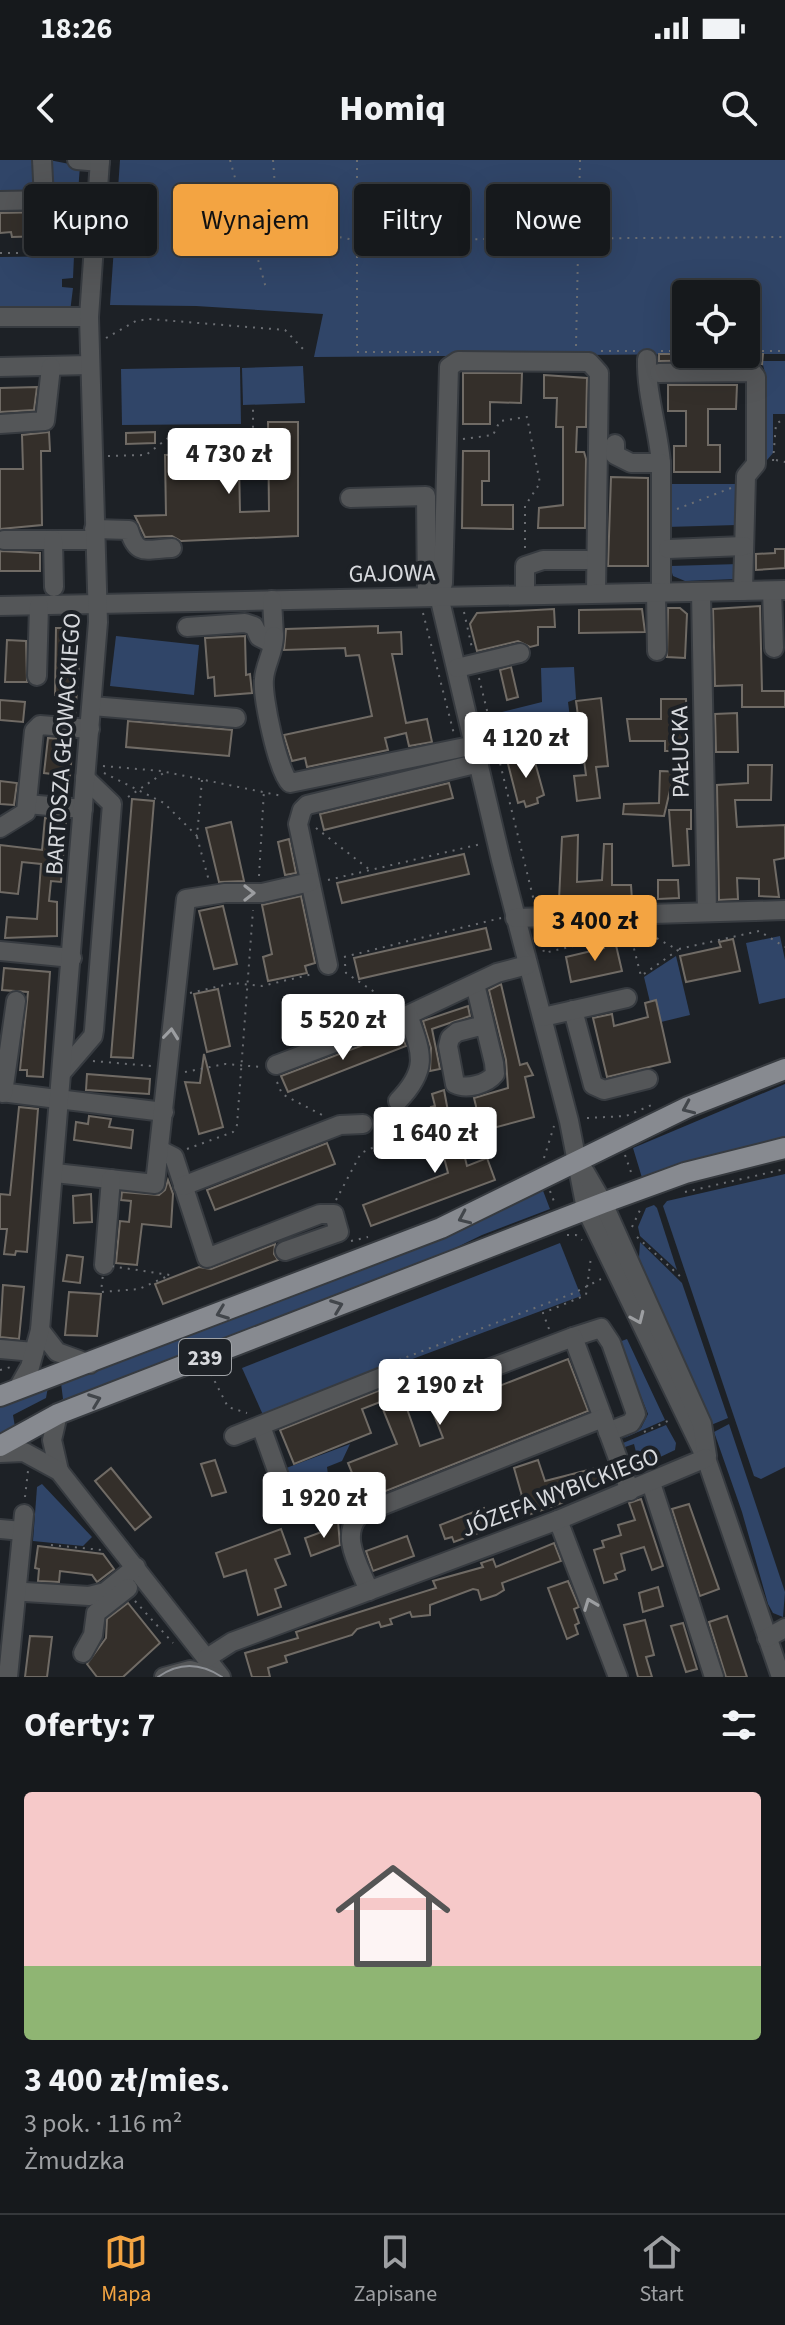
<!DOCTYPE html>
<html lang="pl">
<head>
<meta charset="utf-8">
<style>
	:root { --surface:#16191c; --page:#1f2225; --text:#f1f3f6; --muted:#9ea0a3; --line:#35383b; --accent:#f3a442 }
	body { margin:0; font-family:"Source Sans 3",sans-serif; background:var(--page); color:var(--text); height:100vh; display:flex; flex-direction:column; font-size:30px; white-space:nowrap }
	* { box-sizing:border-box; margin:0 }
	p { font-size:26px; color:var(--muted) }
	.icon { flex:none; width:44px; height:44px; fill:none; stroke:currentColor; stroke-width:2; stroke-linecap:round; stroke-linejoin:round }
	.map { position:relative; height:1517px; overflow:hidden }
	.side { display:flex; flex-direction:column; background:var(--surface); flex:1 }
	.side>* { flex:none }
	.hud { position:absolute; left:24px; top:24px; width:738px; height:72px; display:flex; gap:16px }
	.controls { position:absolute; left:672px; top:120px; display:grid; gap:16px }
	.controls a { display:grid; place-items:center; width:88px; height:88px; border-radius:8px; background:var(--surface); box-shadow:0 8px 32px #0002,0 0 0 2px var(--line); font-size:40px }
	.price { position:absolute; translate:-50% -68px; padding:0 18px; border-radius:8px; background:#fff; color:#222; font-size:26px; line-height:52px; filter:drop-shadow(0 2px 4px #0008) }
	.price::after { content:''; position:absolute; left:50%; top:48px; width:24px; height:18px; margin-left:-12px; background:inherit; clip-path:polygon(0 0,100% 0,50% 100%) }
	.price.on { background:var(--accent); color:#111 }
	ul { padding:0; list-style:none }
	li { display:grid; align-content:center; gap:16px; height:424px; padding:0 24px }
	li+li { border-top:2px solid var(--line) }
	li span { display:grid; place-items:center; height:248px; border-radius:8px; color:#555 }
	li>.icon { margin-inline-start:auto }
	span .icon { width:144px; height:144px; fill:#fffc; stroke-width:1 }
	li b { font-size:34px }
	h2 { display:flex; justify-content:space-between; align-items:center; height:96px; padding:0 24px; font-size:34px }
	.tag { padding:0 28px; border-radius:8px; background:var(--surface); box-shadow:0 8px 32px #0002,0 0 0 2px var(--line); font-size:28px; line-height:72px }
	.tag.on { background:var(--accent); color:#111 }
	.status { display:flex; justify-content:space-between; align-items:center; height:56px; padding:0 40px; background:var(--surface); direction:ltr }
	.status svg { height:22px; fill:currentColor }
	header { display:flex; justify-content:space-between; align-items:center; height:104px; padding:0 24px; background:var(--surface); font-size:36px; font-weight:800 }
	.menu { display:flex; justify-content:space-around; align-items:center; height:112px; border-top:2px solid var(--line); background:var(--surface); font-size:22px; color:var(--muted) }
	.menu a { display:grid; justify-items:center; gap:4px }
	.menu .on { color:var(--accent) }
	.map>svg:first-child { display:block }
	.green { fill:#304568 }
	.building { fill:#342f2a; stroke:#706b65; stroke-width:2 }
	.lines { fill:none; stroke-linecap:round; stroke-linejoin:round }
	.minor-casing { stroke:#373b40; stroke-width:22 }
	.major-casing { stroke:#373b40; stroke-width:24 }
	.path { stroke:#6b6e73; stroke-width:2; stroke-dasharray:2 6; stroke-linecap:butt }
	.minor { stroke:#545658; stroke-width:18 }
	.major { stroke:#878a90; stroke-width:20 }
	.tram { stroke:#8e9196; stroke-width:2 }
	.oneway { stroke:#9c9ea1 }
	.oneway2 { stroke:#42464b }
	.labels { text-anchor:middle; stroke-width:8; stroke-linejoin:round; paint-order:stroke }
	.shield { fill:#1d2126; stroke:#9fa2a6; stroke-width:2 }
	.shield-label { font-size:22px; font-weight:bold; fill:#d7d9dd }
	.street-label { font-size:24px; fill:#d7d9dd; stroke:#1d2126 }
</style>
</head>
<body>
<div class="status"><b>18:26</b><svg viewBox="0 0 49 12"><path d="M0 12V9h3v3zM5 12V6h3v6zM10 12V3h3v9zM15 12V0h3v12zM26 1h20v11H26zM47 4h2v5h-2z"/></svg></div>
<header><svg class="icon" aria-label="back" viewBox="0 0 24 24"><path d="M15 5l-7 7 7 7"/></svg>Homiq<svg class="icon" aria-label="search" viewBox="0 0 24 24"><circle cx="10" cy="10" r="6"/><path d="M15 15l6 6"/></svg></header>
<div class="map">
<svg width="785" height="1517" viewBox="0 0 785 1517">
	<rect width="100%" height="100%" fill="#1d2126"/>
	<g class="green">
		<polygon points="0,0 36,0 38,30 0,31"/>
		<polygon points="49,0 80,6 78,32 48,33"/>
		<polygon points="120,0 785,0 785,194 746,194 746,134 686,134 686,194 718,194 314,197 323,154 196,146 110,145"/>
		<polygon points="74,96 73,118 62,119 62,127 73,128 70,152 0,152 0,97"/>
		<polygon points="762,201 785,201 785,254 773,254 773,293 767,300 766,217"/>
		<polygon points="303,206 305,243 243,245 242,208"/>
		<polygon points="240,207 241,264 122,265 121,209"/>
		<polygon points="667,324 737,324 737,365 666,367"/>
		<polygon points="739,404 736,419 685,421 673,416 670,406"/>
		<polygon points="116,476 199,485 194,535 110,526"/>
		<polygon points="574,507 576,539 568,542 572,574 502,589 494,554 542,542 541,508"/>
		<polygon points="590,763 592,778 548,787 544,765"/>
		<polygon points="780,776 785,800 785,838 759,844 746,783"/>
		<polygon points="676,796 690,855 661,862 650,842 644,817"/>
		<polygon points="785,924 785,979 724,993 643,1021 633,988"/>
		<polygon points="785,1014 785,1307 761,1319 754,1316 663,1046 667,1041"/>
		<polygon points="542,1028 550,1049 482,1075 412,1109 26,1260 63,1239 61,1223"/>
		<polygon points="654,1045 657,1048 677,1110 640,1076 638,1067 646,1048"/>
		<polygon points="640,1082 682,1123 728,1258 711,1265 639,1098"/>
		<polygon points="560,1083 581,1136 263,1255 242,1208"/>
		<polygon points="627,1179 665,1260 622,1279 641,1268 648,1254 619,1182"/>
		<polygon points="48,1227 46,1238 13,1255 15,1267 0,1278 0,1243"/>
		<polygon points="729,1264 785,1432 783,1457 773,1453 768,1444 742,1352 714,1272"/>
		<polygon points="666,1265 676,1283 675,1290 635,1309 628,1295 636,1292 634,1284 625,1287 623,1283"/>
		<polygon points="350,1284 342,1301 327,1307 330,1330 298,1343 281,1310"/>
		<polygon points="42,1324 92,1377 83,1386 33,1381 37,1327"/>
	</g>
	<g class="building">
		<polygon points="45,52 46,76 12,77 11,72 0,73 0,53"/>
		<polygon points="659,194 763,194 762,204 752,200 659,201"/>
		<polygon points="463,213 522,213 521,243 490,242 490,264 463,264"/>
		<polygon points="544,215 587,218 586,267 577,267 576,292 584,292 586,299 585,368 538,368 539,348 563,345 563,267 556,267 557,238 544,238"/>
		<polygon points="668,225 737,225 736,249 708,249 708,285 720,285 720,312 674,312 674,286 686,286 686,251 668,251"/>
		<polygon points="37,227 34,250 0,252 0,228"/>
		<polygon points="268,262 298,262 298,376 181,381 172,376 145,377 135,356 166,355 165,295 195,294 195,305 239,304 240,352 269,351"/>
		<polygon points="49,272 50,291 41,291 42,365 0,369 0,309 23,309 22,275"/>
		<polygon points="155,272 155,283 126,284 126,273"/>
		<polygon points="463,291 489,291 489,321 482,321 482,345 513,345 513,369 462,368"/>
		<polygon points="611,317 648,318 648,406 608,406"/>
		<polygon points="775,389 785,389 785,408 756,410 756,394 775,393"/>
		<polygon points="0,391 40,393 40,411 0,411"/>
		<polygon points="760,446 762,531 785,531 785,547 742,547 742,525 715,526 713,449"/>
		<polygon points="668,448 680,448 687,454 685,498 667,497"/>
		<polygon points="554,449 555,467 538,467 538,485 530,487 518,481 477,491 470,464 477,453"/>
		<polygon points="642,449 645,472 579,473 579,450"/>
		<polygon points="378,466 378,473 401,472 402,494 392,494 406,563 427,559 432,582 409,586 406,573 385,578 388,590 307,607 305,598 292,601 284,575 372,556 359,495 346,496 345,488 284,490 286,469"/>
		<polygon points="56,468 77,468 79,504 75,556 62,555 64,536 55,535"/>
		<polygon points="245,476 246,515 250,514 252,533 215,536 214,517 208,518 205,478"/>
		<polygon points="7,480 26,481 27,522 5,522"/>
		<polygon points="511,507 518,537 507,540 500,510"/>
		<polygon points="601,538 608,606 596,607 600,638 577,641 574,616 586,615 576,541"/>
		<polygon points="661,539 686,539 688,591 665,591 665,581 630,581 627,559 661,559"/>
		<polygon points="0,540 25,542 23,562 0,560"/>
		<polygon points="737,553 738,592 716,592 715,554"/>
		<polygon points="128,561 232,570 229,596 126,587"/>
		<polygon points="48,578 73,580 70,616 44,613"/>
		<polygon points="533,595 544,635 537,638 538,643 526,647 524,641 518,643 507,600"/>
		<polygon points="748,605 772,605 771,640 735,640 737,667 785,665 785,698 774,700 779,737 759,736 759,719 737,718 738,739 719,740 717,625 748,623"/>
		<polygon points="660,611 684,612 684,626 671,626 664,656 623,654 624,644 659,643"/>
		<polygon points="0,621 17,623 14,645 0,644"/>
		<polygon points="449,623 453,638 324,670 320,654"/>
		<polygon points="132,639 154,641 133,898 111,897"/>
		<polygon points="669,650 691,650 691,669 687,669 689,705 673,706"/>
		<polygon points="45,658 66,660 61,722 51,721 49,741 57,742 57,776 5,778 7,757 37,759 41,704 22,702 18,734 0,732 0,685 42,690"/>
		<polygon points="231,662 244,721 219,722 206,668"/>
		<polygon points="578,675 577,722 602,720 604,684 612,684 612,725 631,725 632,740 577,743 577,739 559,740 562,677"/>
		<polygon points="289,679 296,713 285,715 278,682"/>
		<polygon points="464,694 469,714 342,743 337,723"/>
		<polygon points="658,720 678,720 679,738 658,739"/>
		<polygon points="301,736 315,803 305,806 307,813 268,821 263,797 272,794 262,745"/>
		<polygon points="223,746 237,804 214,809 199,751"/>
		<polygon points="486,768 491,789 359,819 354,798"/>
		<polygon points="733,779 740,811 686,822 680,796 721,787 719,782"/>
		<polygon points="615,781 622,811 571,822 566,797 604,788 603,783"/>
		<polygon points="4,808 50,812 43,917 27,916 27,910 20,910 28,832 2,830"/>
		<polygon points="501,824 520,905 527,903 533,915 525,917 534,957 482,971 474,938 508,928 506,900 489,830"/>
		<polygon points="218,829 230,886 207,892 194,834"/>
		<polygon points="656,840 670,902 607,917 593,858 612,854 614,866 648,857 645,843"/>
		<polygon points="468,846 470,856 432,869 440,909 430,911 431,888 423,861"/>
		<polygon points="400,871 406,886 288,932 281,916"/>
		<polygon points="204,894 223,967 199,974 185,922 200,923"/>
		<polygon points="87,914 150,919 149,934 86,930"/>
		<polygon points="444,930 454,983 461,982 467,1006 487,998 495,1020 371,1066 363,1045 448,1013 431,947 435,946 432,934"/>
		<polygon points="19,947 38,949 27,1092 16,1091 15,1095 4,1094 7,1069 0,1069 0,1034 10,1035"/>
		<polygon points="89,956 111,959 109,967 133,970 131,988 74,980 76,962 88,964"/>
		<polygon points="327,983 335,1004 215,1050 207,1030"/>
		<polygon points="168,1020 173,1034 171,1067 142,1064 137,1105 116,1103 120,1061 129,1062 131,1041 121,1040 122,1032 159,1035 165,1030"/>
		<polygon points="91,1034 92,1062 74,1063 73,1036"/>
		<polygon points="275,1084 274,1094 278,1100 163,1144 155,1124 199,1107 211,1109"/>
		<polygon points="67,1095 83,1097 80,1123 63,1121"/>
		<polygon points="3,1125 24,1127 19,1179 0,1177"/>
		<polygon points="69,1132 101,1134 97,1176 65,1175"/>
		<polygon points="568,1199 588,1251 363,1340 348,1303 397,1284 380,1242 362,1249 371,1273 294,1304 280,1270 398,1223 420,1286 443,1278 433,1252"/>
		<polygon points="215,1300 226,1332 212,1336 201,1304"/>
		<polygon points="538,1300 545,1321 600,1307 605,1320 599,1322 601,1327 560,1337 562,1343 514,1360 508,1341 522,1336 514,1308"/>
		<polygon points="111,1308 151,1357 135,1370 95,1321"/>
		<polygon points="641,1339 663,1406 652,1410 644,1387 621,1394 625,1410 615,1414 617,1419 604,1423 594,1390 604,1387 602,1381 621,1375 618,1365 635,1360 629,1343"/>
		<polygon points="689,1344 719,1429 700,1436 672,1349"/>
		<polygon points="484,1348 492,1368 454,1382 452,1377 445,1379 440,1365"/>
		<polygon points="338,1361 340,1385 311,1396 305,1378 327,1370 326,1365"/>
		<polygon points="281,1369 290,1394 275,1399 286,1425 275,1429 281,1447 258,1455 246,1410 224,1417 216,1393"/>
		<polygon points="407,1376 414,1396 373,1411 366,1391"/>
		<polygon points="554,1383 561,1401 502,1423 504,1430 496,1435 481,1440 478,1430 473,1429 430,1445 430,1455 412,1457 410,1452 390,1459 392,1464 381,1467 379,1462 357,1469 352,1475 285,1496 287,1502 268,1508 270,1517 252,1517 245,1493 298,1478 296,1472 436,1428 433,1421 483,1407 481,1403 493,1399 496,1407"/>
		<polygon points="38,1386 103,1394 114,1409 97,1422 92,1415 60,1411 59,1422 38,1421 39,1409 35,1408"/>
		<polygon points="568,1421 579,1447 574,1449 579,1463 575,1465 578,1474 567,1479 548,1428"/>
		<polygon points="658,1427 663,1446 643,1452 639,1433"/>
		<polygon points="128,1443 160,1483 123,1517 97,1517 87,1504 106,1478 107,1459"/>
		<polygon points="727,1456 747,1517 726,1517 709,1462"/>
		<polygon points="645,1460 654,1495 646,1497 652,1517 638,1517 624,1465"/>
		<polygon points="683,1463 697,1509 686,1512 671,1466"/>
		<polygon points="30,1476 52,1477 47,1517 25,1517"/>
	</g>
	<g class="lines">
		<g class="minor-casing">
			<g id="minor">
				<polyline points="42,0 44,39"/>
				<polyline points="77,0 100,2"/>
				<polyline points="0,41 97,39"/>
				<polyline points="0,157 89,157"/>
				<path d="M 647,199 C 646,233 658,268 661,303"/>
				<polyline points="0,207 90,205"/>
				<polyline points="659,213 752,212 756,217 756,304 746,316 743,431"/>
				<polyline points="0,264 45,261 51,207"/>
				<polyline points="615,284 615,295 631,303 661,303 661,432"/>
				<polyline points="350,338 426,336 427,437"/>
				<path d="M 94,369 L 129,370 C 137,397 146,389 172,388"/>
				<polyline points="4,380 95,380"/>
				<polyline points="53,380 54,427"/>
				<polyline points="668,389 744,386"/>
				<polyline points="772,431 774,488"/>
				<polyline points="656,432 657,491"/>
				<polyline points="701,432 707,752"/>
				<polyline points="525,434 525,406 543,400 587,400"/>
				<polyline points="439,436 501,700 569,961 586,1049 706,1298 781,1517"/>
				<polyline points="439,436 443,423 449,207 458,201 589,202 599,213 596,432"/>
				<polyline points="0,446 785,430"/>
				<polyline points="187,467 245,463 254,466 259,477 267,481 274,476 272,440"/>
				<path d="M 274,476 C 274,492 265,504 264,519 C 262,537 278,612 290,623 L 475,585"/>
				<polyline points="457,508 520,493"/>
				<polyline points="37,516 39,446"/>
				<polyline points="92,546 236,558"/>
				<polyline points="27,644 83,649"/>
				<polyline points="0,668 26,652 34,571 40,565 90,569"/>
				<polyline points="515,758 785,750"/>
				<polyline points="0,791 72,798"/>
				<polyline points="328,805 298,664 302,650 307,645 479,603"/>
				<path d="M 475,824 L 494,903 L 495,914 C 487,924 467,930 455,924 L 448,886 L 450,878 L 457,872 L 484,865"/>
				<polyline points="573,850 593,925 604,930 648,919"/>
				<polyline points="543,857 627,838"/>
				<polyline points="276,905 408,855 497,813 527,805"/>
				<polyline points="63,911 93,876 94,870 112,644 85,618"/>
				<polyline points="0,932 164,952"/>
				<polyline points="3,933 16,841"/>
				<path d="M 398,941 C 429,909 422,894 408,855"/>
				<polyline points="160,990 174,997 207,1098 320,1054 334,1054 339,1072 285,1091"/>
				<polyline points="585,1012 603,1043 702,1264 707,1296"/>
				<polyline points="55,1013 155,1024 186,739 225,733 262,733 310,722"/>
				<polyline points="183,1026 340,965 363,964"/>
				<polyline points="104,1105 111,1019"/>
				<polyline points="40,1170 57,1192 90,1204"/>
				<polyline points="573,1177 601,1168 611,1183 636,1254 631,1263 608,1272"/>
				<polyline points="0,1189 34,1192"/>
				<polyline points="438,1228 573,1177 603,1258"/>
				<polyline points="17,1230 30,1207 40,1170 98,462 89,157 100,0"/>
				<polyline points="58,1254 52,1280 59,1311"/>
				<polyline points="261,1266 289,1344 297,1349 334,1337 352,1352 361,1354 603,1258 630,1331"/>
				<polyline points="234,1276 392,1213"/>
				<polyline points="0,1293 24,1292 59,1311 221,1517"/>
				<polyline points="651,1323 714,1517"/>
				<path d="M 361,1354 C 338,1374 360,1407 369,1431"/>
				<polyline points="558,1360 618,1517"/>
				<polyline points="0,1369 22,1371"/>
				<polyline points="25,1432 89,1436 105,1432 136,1407"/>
				<polyline points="767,1478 785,1468"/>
				<polyline points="83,1493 93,1475 96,1453 128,1428"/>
				<polyline points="207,1498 232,1482 558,1360 706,1298"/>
				<polyline points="8,1517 24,1354"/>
				<polyline points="164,1517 190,1510 216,1517"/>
			</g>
		</g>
		<g class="major-casing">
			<g id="major">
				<polyline points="0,1236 441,1068 688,947 785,909"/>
				<polyline points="0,1286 58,1254 603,1043 685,1013 785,988"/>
			</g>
		</g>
		<g class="path">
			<polyline points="230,0 266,128"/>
			<polyline points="273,0 278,65 354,80 785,77"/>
			<polyline points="357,0 357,192 443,192"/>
			<polyline points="54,56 78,74"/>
			<polyline points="0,93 77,93"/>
			<polyline points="106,178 136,161 149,159 285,170 305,191"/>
			<polyline points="576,186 580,0"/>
			<polyline points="601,191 635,191"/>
			<polyline points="661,191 686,191"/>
			<polyline points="746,191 785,191"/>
			<polyline points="463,279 493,275 500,261 527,257 540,323 525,346 525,390"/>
			<polyline points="108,296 146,295 172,275 253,276 253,249"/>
			<polyline points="776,300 785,302"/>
			<polyline points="773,301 776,264 785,258"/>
			<polyline points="677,349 731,328"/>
			<polyline points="464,452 472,488"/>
			<polyline points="423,453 454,574"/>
			<polyline points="479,518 534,741"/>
			<polyline points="103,606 161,611 282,636"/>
			<polyline points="104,613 164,643 197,676 202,620"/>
			<polyline points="128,637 165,612"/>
			<polyline points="316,668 370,710"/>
			<polyline points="197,677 209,721"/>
			<polyline points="259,716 264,630"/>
			<polyline points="328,720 481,684"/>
			<polyline points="630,773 641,816 678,790 642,770"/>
			<polyline points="541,774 544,793 636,771"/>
			<polyline points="679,789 759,771 785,787"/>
			<polyline points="344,797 501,758"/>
			<polyline points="345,804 346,813 394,845"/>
			<polyline points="190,833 233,823 262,826 313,814"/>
			<polyline points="93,901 151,906"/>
			<polyline points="185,912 225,904 261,907"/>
			<polyline points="277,922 282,934 322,955"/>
			<polyline points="587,958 626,956 654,944"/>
			<polyline points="187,989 233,972 237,965 253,750"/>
			<polyline points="625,995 632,1015"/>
			<polyline points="544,998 554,966"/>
			<polyline points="550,1031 555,1044"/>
			<polyline points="685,1032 785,1009"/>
			<polyline points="336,1040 361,993 381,984 379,968"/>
			<polyline points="632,1067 641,1048"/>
			<polyline points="567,1075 576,1075 582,1080"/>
			<polyline points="637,1077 682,1118"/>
			<polyline points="351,1081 368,1077"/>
			<polygon points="104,1105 170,1115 139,1129 101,1132"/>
			<polyline points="549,1169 543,1153 586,1135 591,1097"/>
			<polyline points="399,1200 574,1133 601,1119"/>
			<polyline points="0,1210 11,1207"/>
			<polyline points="211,1214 228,1247 247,1253"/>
			<polyline points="644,1272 670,1260"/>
			<polyline points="25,1337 28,1311"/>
			<polyline points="51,1385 102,1390"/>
			<polyline points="135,1441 173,1483"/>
		</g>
		<use href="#minor" class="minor"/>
		<use href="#major" class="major"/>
		<path class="tram" d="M 158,1517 C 179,1502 201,1503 222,1517"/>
	</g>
	<defs><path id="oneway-chevron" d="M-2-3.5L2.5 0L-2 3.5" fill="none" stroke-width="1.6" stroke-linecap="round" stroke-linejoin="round" transform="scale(2)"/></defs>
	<g class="oneway">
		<use href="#oneway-chevron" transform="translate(249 733)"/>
		<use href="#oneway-chevron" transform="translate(171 874) rotate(-84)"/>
		<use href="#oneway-chevron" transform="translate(638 1158) rotate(66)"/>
		<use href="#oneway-chevron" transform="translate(590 1444) rotate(-111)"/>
	</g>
	<g class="oneway2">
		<use href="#oneway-chevron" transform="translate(688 948) rotate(156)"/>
		<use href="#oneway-chevron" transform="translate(464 1058) rotate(156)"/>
		<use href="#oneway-chevron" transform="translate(337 1146) rotate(-21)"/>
		<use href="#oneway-chevron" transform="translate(222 1153) rotate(159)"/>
		<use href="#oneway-chevron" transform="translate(95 1240) rotate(-21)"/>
	</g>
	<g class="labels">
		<rect class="shield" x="179" y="1179" width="52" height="36" rx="6"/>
		<g class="shield-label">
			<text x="205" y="1205">239</text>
		</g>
		<g class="street-label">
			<text transform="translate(392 413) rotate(-1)" y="8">GAJOWA</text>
			<text transform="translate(63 584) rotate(-86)" y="8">BARTOSZA GŁOWACKIEGO</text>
			<text transform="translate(680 592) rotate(-91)" y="8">PAŁUCKA</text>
			<text transform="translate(560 1332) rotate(-21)" y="8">JÓZEFA WYBICKIEGO</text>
		</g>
	</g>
</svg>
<div class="controls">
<a><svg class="icon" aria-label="locate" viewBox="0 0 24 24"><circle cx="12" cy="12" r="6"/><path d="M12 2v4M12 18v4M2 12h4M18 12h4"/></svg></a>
</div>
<b class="price" style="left:229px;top:336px">4 730 zł</b>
<b class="price" style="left:526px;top:620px">4 120 zł</b>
<b class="price on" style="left:595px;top:803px">3 400 zł</b>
<b class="price" style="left:343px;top:902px">5 520 zł</b>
<b class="price" style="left:435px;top:1015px">1 640 zł</b>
<b class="price" style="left:440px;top:1267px">2 190 zł</b>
<b class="price" style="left:324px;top:1380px">1 920 zł</b>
<div class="hud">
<a class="tag">Kupno</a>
<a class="tag on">Wynajem</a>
<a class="tag">Filtry</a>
<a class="tag">Nowe</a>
</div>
</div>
<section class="side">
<h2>Oferty: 7<svg class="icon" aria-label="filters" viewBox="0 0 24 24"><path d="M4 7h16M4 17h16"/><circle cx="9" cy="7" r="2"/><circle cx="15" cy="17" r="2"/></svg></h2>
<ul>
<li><span style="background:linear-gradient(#f6c9c9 70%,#8fb573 0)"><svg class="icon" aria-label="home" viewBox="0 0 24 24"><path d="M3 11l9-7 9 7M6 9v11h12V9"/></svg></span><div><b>3 400 zł/mies.</b><p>3 pok. · 116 m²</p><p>Żmudzka</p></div></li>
</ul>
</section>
<nav class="menu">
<a class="on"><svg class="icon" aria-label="map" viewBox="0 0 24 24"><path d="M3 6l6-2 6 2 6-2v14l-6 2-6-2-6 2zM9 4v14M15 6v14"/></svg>Mapa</a>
<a><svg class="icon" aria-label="saved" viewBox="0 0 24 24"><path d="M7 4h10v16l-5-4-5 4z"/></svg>Zapisane</a>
<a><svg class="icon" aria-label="home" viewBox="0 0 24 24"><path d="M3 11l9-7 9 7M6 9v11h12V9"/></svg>Start</a>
</nav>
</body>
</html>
